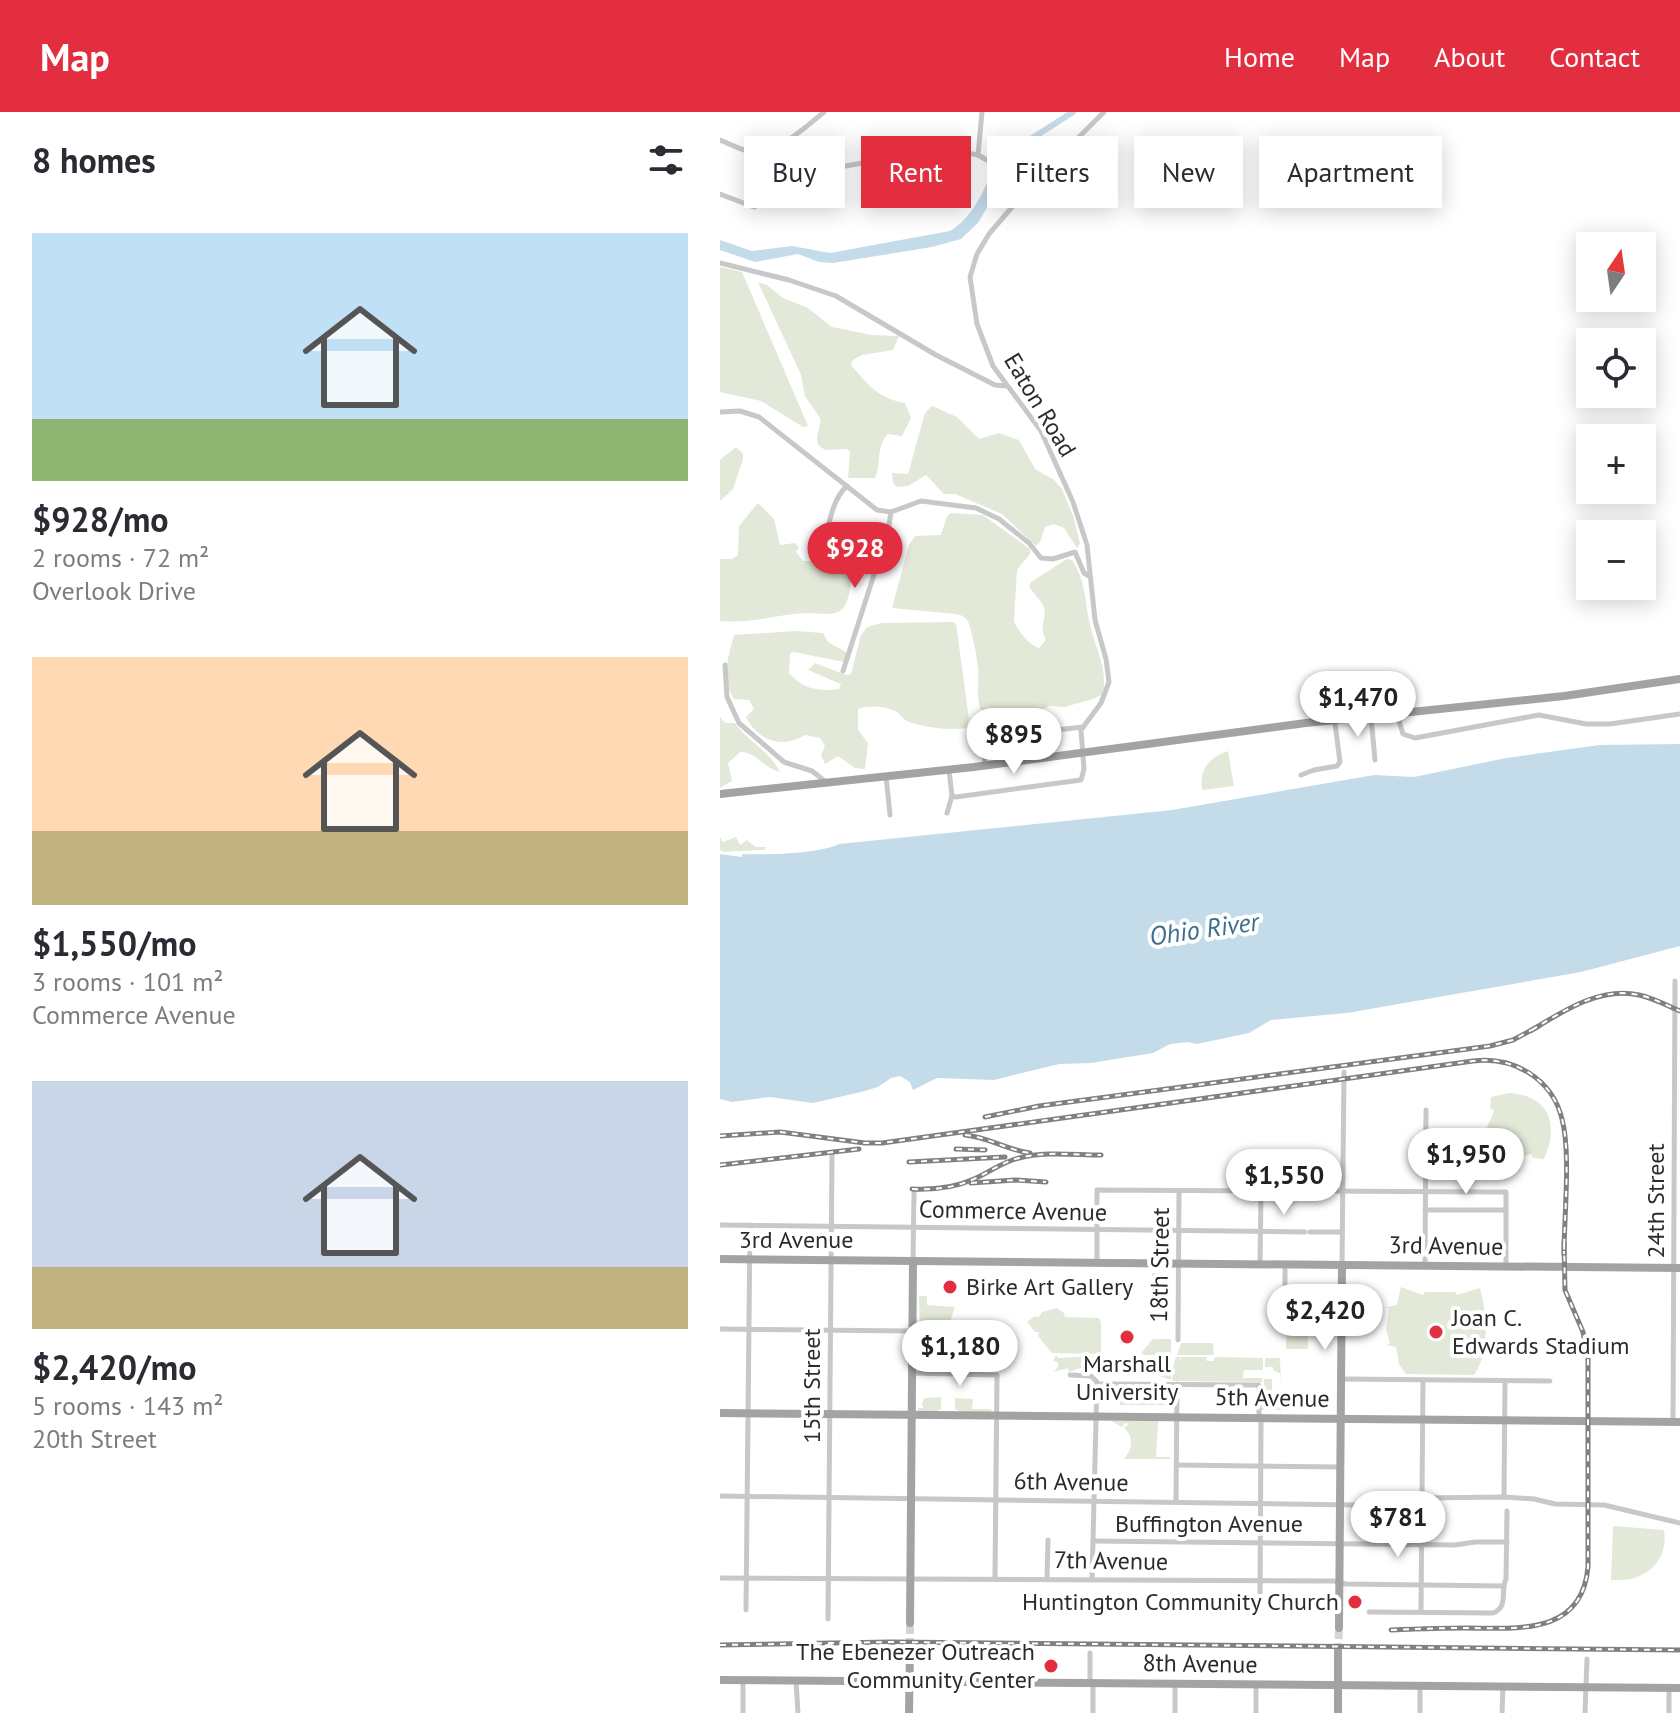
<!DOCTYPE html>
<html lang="en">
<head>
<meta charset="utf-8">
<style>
	:root { --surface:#fff; --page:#f7f7f7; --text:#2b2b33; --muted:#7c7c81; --accent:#e22e3f }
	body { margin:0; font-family:"PT Sans",sans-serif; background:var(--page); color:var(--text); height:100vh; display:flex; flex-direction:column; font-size:30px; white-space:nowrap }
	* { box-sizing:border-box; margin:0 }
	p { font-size:26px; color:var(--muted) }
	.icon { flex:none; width:44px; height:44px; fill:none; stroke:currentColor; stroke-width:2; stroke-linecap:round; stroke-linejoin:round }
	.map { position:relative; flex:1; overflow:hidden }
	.side { display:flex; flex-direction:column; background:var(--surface); width:720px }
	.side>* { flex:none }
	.hud { position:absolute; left:24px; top:24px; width:760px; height:72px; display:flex; gap:16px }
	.needle { width:52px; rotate:13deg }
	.tools { position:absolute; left:856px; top:120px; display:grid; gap:16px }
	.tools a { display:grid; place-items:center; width:80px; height:80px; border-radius:0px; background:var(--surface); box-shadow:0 4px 20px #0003; font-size:40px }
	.price { position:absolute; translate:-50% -68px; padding:0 18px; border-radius:28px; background:#fff; color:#222; font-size:26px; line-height:52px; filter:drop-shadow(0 2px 4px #0008) }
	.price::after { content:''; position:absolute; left:50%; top:48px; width:24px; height:18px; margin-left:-12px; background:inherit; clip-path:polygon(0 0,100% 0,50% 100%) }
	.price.on { background:var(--accent); color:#fff }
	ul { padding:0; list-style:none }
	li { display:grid; align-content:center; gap:16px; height:424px; padding:0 32px }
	li span { display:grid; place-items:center; height:248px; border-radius:0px; color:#555 }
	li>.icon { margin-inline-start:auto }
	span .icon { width:144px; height:144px; fill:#fffc; stroke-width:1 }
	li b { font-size:34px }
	h2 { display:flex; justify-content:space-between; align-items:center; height:96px; padding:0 32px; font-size:34px }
	.pill { padding:0 28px; border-radius:0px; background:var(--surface); box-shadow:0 4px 20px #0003; font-size:28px; line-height:72px }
	.pill.on { background:var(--accent); color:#fff }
	header { display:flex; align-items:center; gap:48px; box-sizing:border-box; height:112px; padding:0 40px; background:var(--accent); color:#fff }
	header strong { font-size:38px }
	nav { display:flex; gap:44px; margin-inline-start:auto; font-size:28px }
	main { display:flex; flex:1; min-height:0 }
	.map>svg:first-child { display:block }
	.green { fill:#e2e9d8 }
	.water { fill:#c4dcea }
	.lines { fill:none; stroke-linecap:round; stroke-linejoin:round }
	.river { stroke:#c4dcea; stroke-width:6 }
	.major-tunnel { stroke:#d5d5d5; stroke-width:8; stroke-dasharray:8 4; stroke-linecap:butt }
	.minor { stroke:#c8c8c8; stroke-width:5 }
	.major { stroke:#a3a3a3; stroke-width:8 }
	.rail-casing { stroke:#808080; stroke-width:5 }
	.rail { stroke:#fff; stroke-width:2; stroke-dasharray:6; stroke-linecap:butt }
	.poi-dot { fill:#e22e3f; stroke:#fff; stroke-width:3 }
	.labels { text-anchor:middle; stroke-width:8; stroke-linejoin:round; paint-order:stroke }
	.street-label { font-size:24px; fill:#2b2b2b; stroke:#fff }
	.poi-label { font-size:24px; fill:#2b2b2b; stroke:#fff; text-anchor:start }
	.water-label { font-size:26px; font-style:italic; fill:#3c6e8b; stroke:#fff }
</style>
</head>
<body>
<header>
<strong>Map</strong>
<nav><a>Home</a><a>Map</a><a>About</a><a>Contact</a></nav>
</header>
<main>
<section class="side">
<h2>8 homes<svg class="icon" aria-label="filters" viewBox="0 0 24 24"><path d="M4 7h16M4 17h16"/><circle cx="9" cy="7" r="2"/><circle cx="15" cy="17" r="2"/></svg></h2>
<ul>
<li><span style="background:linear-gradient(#bfe0f5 75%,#8fb573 0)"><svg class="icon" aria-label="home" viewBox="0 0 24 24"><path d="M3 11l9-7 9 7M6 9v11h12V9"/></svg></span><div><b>$928/mo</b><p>2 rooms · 72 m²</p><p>Overlook Drive</p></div></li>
<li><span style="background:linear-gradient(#ffd9b3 70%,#c2b280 0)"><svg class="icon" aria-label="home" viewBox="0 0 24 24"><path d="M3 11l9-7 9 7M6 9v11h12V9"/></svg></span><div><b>$1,550/mo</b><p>3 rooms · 101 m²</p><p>Commerce Avenue</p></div></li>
<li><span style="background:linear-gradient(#c9d6e8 75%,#c2b280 0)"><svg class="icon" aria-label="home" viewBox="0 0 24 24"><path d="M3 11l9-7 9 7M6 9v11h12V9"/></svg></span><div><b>$2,420/mo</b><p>5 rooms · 143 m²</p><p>20th Street</p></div></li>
</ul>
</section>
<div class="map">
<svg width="960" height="1601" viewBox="0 0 960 1601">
	<rect width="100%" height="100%" fill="#fff"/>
	<g class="green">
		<polygon points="0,155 22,160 88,314 83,315 41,289 0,280"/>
		<path d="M 38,170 L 47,173 L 63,186 L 88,196 L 112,215 L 152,223 L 179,224 L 173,238 L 142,243 L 133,248 L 131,253 C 149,273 157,286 185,291 L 191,306 L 182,324 L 168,322 C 155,336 162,351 155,366 L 128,366 L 130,340 L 127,337 L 106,338 C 89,331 102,319 100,306 L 85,284 L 81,263 Z"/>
		<polygon points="212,294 237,305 259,327 279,321 299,328 315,357 334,368 342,377 354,406 360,432 357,436 344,416 334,412 325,415 320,430 316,434 282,402 235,382 224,382 206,363 188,374 177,375 173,371 172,361 188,362 205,301"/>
		<polygon points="16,335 23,342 23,347 13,377 0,389 0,348"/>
		<path d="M 38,391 L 54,407 L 60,433 L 75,431 L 79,435 L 76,440 L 83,449 L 94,449 L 101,437 L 104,436 L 104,431 C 118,418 141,424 150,440 C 146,458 143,458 131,470 C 129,479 129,493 120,499 C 112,504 98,501 88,501 C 58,502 30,512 0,509 L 0,447 L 12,447 L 18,443 L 19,414 Z"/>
		<path d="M 231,401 L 263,403 L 310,437 L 310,442 L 297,458 L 294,509 C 297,518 310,534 319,536 L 326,528 C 318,511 327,510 324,496 C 322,488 313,482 309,474 L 311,470 L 347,447 L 352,448 C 365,467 365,487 369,508 C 374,535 388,554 383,582 L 373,587 L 344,595 L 330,594 L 316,600 L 287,597 L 267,606 C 253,594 260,571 258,555 C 256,540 253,523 248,509 L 243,504 L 236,502 L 172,496 L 189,433 L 195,424 L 221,423 L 227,404 Z"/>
		<path d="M 233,510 L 236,512 L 249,607 L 246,616 C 230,619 202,615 187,609 C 183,607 181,603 177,600 C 166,594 149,593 138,597 L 138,618 L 148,631 L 145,657 L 135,656 L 118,644 L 105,652 L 101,643 L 105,634 L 100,626 L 85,623 C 62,637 38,629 26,605 L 34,597 L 29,588 L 14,587 C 1,565 8,546 14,523 L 76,519 L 103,521 L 108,530 L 126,540 L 127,545 L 124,550 L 74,540 L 70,541 L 69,561 C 82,577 100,580 119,577 L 121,572 L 88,558 L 95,551 L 126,563 L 131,562 L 141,523 L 147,515 L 161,511 Z"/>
		<path d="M 0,605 L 5,611 L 15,611 C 28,630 50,639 60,660 C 43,656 37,640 20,640 L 8,651 L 12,669 L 0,676 Z"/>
		<path d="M 508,639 L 514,674 L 482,678 C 479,657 489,646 508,639 Z"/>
		<polygon points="0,725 3,730 16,725 20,733 27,728 36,735 46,735 44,738 3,740 0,738"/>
		<path d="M 789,981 C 831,984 839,1014 824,1047 L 813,1046 L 811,1042 L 789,1048 L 789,1051 L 770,1049 L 761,1043 L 762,1020 L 765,1020 L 774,999 L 770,996 L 771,985 Z"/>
		<rect x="432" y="1161" width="18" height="33"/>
		<path d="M 681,1175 L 703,1183 L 705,1180 L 735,1180 L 737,1183 L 760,1176 C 767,1202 770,1241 754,1263 L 686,1262 L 679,1252 L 676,1235 L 666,1233 L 670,1231 L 666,1217 L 669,1197 L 666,1195 L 677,1193 Z"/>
		<polygon points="199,1184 207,1184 207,1193 235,1195 228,1215 221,1218 200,1219"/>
		<polygon points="567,1190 588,1190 588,1237 566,1237"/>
		<polygon points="337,1196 345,1202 344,1205 379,1206 381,1211 381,1240 378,1242 332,1241 318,1224 319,1220 315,1220 307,1210 315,1204 319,1205 322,1200"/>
		<polygon points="200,1221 210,1224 220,1231 208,1254 198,1257 197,1227"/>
		<polygon points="433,1227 451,1227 451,1243 424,1243 421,1241"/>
		<polygon points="461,1231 493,1231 494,1243 457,1243"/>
		<polygon points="221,1232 243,1232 253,1235 251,1240 234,1237 219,1241 220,1260 216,1260 213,1249"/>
		<polygon points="336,1243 338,1246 377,1244 381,1246 381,1257 360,1256 349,1260 348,1256 334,1260 339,1253 336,1249 333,1250"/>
		<polygon points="424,1245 451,1245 451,1268 429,1260 422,1247"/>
		<polygon points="456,1245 460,1245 461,1249 461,1245 486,1245 487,1249 494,1249 494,1246 498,1245 543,1246 543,1258 524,1258 523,1266 542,1266 542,1270 452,1269 453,1255"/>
		<polygon points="545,1246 560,1246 562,1298 541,1298 542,1285 547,1279 544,1278 544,1267 552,1267 552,1295 561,1294 561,1262 553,1258 553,1255 545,1255"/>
		<polygon points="397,1275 440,1276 440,1282 448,1282 449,1293 400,1293"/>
		<polygon points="221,1285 221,1297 214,1300 198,1299 198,1296 203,1296 202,1291 205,1286"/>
		<polygon points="235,1286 253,1287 252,1297 271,1297 272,1300 241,1300 235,1297"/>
		<path d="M 391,1309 L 438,1309 L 436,1345 L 449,1345 L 450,1342 L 450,1347 L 404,1347 C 413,1337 414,1324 404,1316 L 409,1312 L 405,1311 L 402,1315 Z"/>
		<path d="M 893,1414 L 944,1418 C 949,1452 922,1471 891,1468 Z"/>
	</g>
	<g class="water">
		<path d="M 276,50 L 290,57 L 258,111 L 241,127 L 212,135 L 113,151 L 99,150 L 78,142 L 35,150 L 0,138 L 0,128 L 32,139 L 72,134 L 110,141 L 230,119 C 254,105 266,74 276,50 Z"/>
		<path d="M 960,632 L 960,834 L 861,860 L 627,901 L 551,908 L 529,921 L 477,932 L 468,930 L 450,932 L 433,941 L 371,951 L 339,952 L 274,968 L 217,966 L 193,978 L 190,970 L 180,964 L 171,966 L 158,975 L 141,980 L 93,991 L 50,985 L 12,990 L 0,987 L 0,742 L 22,745 L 22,742 C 46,743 99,742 119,732 L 452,698 L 654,663 L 694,665 L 786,646 L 879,633 Z"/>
	</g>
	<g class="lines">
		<polyline class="river" points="280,61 300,34 353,0"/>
		<g class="major-tunnel">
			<polyline points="190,1534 190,1511"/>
			<polyline points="618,1539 619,1516"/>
		</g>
		<g class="minor">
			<path d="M 0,28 C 11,32 26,41 37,41 C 59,40 88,13 104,0"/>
			<polyline points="258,43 262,0"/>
			<polyline points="0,82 34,95 114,56 224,37 258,43 311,73"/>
			<polyline points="0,151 69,168 116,184 216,243 275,273 286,274"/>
			<polyline points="0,300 20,299 39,305 157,398 171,400 201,389 256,396 279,407 309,431 321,446 333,447 355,440 364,461 369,464"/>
			<path d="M 104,432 C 109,413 112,387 127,374"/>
			<polyline points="5,553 7,585 19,611 64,650 92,659 106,670"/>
			<polyline points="123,559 168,419 171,400"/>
			<polyline points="677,602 683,622 695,626 819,603 866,612 890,612 960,602"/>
			<polyline points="651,605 655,648"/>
			<polyline points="265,653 263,630 265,626 363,615"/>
			<polyline points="229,658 232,684 236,685 361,668 364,657 361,618 381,591 389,570 386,547 375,508 367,433 353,390 321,319 273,254 257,212 250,165 257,142 269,122 311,73 384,0"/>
			<polyline points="581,663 594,658 617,654 620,650 609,565"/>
			<polyline points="166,664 170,703"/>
			<polyline points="227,701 232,684"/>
			<polyline points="705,1098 786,1098"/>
			<polyline points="0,1113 585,1120"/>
			<polyline points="590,1120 622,1120"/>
			<polyline points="193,1148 194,1081"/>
			<polyline points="377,1150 377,1078 773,1080 786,1080 786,1154"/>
			<polyline points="540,1152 541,1080"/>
			<polyline points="565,1153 565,1179 568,1185 621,1185"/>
			<polyline points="622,1153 624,960"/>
			<polyline points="705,1153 706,998"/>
			<polyline points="0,1217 192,1219"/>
			<polyline points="458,1228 459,1079"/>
			<polyline points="193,1261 277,1263 275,1466"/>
			<polyline points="350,1263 371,1264 377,1270 372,1467"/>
			<polyline points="622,1267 830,1269"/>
			<polyline points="377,1272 539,1273 539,1305"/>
			<polyline points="953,1310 955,869"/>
			<polyline points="457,1353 619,1355"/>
			<polyline points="0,1384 702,1394"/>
			<polyline points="784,1385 785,1269"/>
			<polyline points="703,1386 784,1385 814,1387 835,1392 884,1393 960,1411"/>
			<polyline points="456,1390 457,1272"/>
			<polyline points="373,1429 735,1433 755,1430 787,1430"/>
			<polyline points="0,1466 614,1469 626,1472 782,1474"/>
			<polyline points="327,1467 328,1428"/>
			<polyline points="540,1490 541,1307"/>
			<polyline points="26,1498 30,1113"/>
			<path d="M 649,1500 L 773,1501 C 789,1495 780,1479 786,1467 L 787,1399"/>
			<polyline points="701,1500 703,1268"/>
			<polyline points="108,1507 112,1042"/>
			<polyline points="76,1569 78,1601"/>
			<polyline points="370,1571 370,1541"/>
			<polyline points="23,1601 23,1569"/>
			<polyline points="373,1601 373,1571"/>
			<polyline points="455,1601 455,1572"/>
			<polyline points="536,1601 536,1573"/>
			<polyline points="700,1601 700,1574"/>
			<polyline points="782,1601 783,1575"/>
			<polyline points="865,1601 867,1547"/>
			<polyline points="949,1601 949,1576"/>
		</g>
		<g class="major">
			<polyline points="0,682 254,655 586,611 844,584 960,567"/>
			<polyline points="0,1147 392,1151"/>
			<polyline points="395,1151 960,1156"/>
			<polyline points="0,1301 960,1310"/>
			<polyline points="190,1511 193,1149"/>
			<polyline points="619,1516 622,1153"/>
			<polyline points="0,1568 960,1576"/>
			<polyline points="189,1601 190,1534"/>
			<polyline points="618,1601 618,1539"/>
		</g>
		<g class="rail-casing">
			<g id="rail">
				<path d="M 812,918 C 843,899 881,874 919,883 C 933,886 946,893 960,899"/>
				<polyline points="265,1005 319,994 770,934 793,928 819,914"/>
				<path d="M 245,1023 C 268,1025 287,1038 310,1041"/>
				<path d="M 0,1024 L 60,1020 L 145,1031 L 162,1031 L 753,949 C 793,944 832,966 842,1007 C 851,1041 844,1105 844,1142"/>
				<polyline points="236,1037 265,1038"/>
				<polyline points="189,1050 285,1045"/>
				<polyline points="0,1053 139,1037"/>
				<polyline points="251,1071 295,1068 326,1070"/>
				<path d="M 192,1077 C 214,1078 234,1076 254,1067 C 270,1060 282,1050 299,1046 C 324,1039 355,1043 381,1043"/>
				<path d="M 671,1518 C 696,1517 721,1516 746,1516 C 797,1516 862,1524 868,1455 L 868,1246 L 863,1220 L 845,1178 L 844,1130"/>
				<polyline points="0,1533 171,1530 960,1538"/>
			</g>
		</g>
		<use href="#rail" class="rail"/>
	</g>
	<g class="poi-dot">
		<circle cx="230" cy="1175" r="8"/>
		<circle cx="716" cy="1220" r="8"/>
		<circle cx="407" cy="1225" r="8"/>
		<circle cx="635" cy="1490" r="8"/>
		<circle cx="331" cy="1554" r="8"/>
	</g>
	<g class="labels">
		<g class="street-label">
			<text transform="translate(320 293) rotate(59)" y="8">Eaton Road</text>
			<text transform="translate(936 1089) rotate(-90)" y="8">24th Street</text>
			<text transform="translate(293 1099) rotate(1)" y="8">Commerce Avenue</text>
			<text x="76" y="1136">3rd Avenue</text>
			<text transform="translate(726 1134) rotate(1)" y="8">3rd Avenue</text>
			<text transform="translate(440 1153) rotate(-89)" y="8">18th Street</text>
			<text transform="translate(92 1274) rotate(-90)" y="8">15th Street</text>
			<text transform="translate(552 1286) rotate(1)" y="8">5th Avenue</text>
			<text transform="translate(351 1370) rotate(1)" y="8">6th Avenue</text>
			<text x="489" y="1420">Buffington Avenue</text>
			<text transform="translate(391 1449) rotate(1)" y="8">7th Avenue</text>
			<text transform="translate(480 1552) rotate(1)" y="8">8th Avenue</text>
		</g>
		<g class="poi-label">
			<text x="246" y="1183">Birke Art Gallery</text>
			<text x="732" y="1214">Joan C.<tspan x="732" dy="28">Edwards Stadium</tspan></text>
			<text x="407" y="1260" text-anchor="middle">Marshall<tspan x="407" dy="28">University</tspan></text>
			<text x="619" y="1498" text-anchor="end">Huntington Community Church</text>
			<text x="315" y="1548" text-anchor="end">The Ebenezer Outreach<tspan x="315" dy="28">Community Center</tspan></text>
		</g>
		<g class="water-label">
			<text transform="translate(484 817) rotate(-8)" y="9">Ohio River</text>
		</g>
	</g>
</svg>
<div class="tools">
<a><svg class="needle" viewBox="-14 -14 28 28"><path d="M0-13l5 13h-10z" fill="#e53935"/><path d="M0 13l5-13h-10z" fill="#7c7c81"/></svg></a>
<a><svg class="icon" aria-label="locate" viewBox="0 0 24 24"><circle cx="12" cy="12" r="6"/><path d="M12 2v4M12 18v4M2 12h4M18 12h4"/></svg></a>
<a>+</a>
<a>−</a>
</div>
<b class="price on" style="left:135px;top:478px">$928</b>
<b class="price" style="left:638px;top:627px">$1,470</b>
<b class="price" style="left:294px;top:664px">$895</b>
<b class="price" style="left:746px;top:1084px">$1,950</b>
<b class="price" style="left:564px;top:1105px">$1,550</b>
<b class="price" style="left:605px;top:1240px">$2,420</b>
<b class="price" style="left:240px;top:1276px">$1,180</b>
<b class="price" style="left:678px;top:1447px">$781</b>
<div class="hud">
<a class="pill">Buy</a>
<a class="pill on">Rent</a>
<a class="pill">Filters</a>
<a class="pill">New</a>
<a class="pill">Apartment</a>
</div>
</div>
</main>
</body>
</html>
